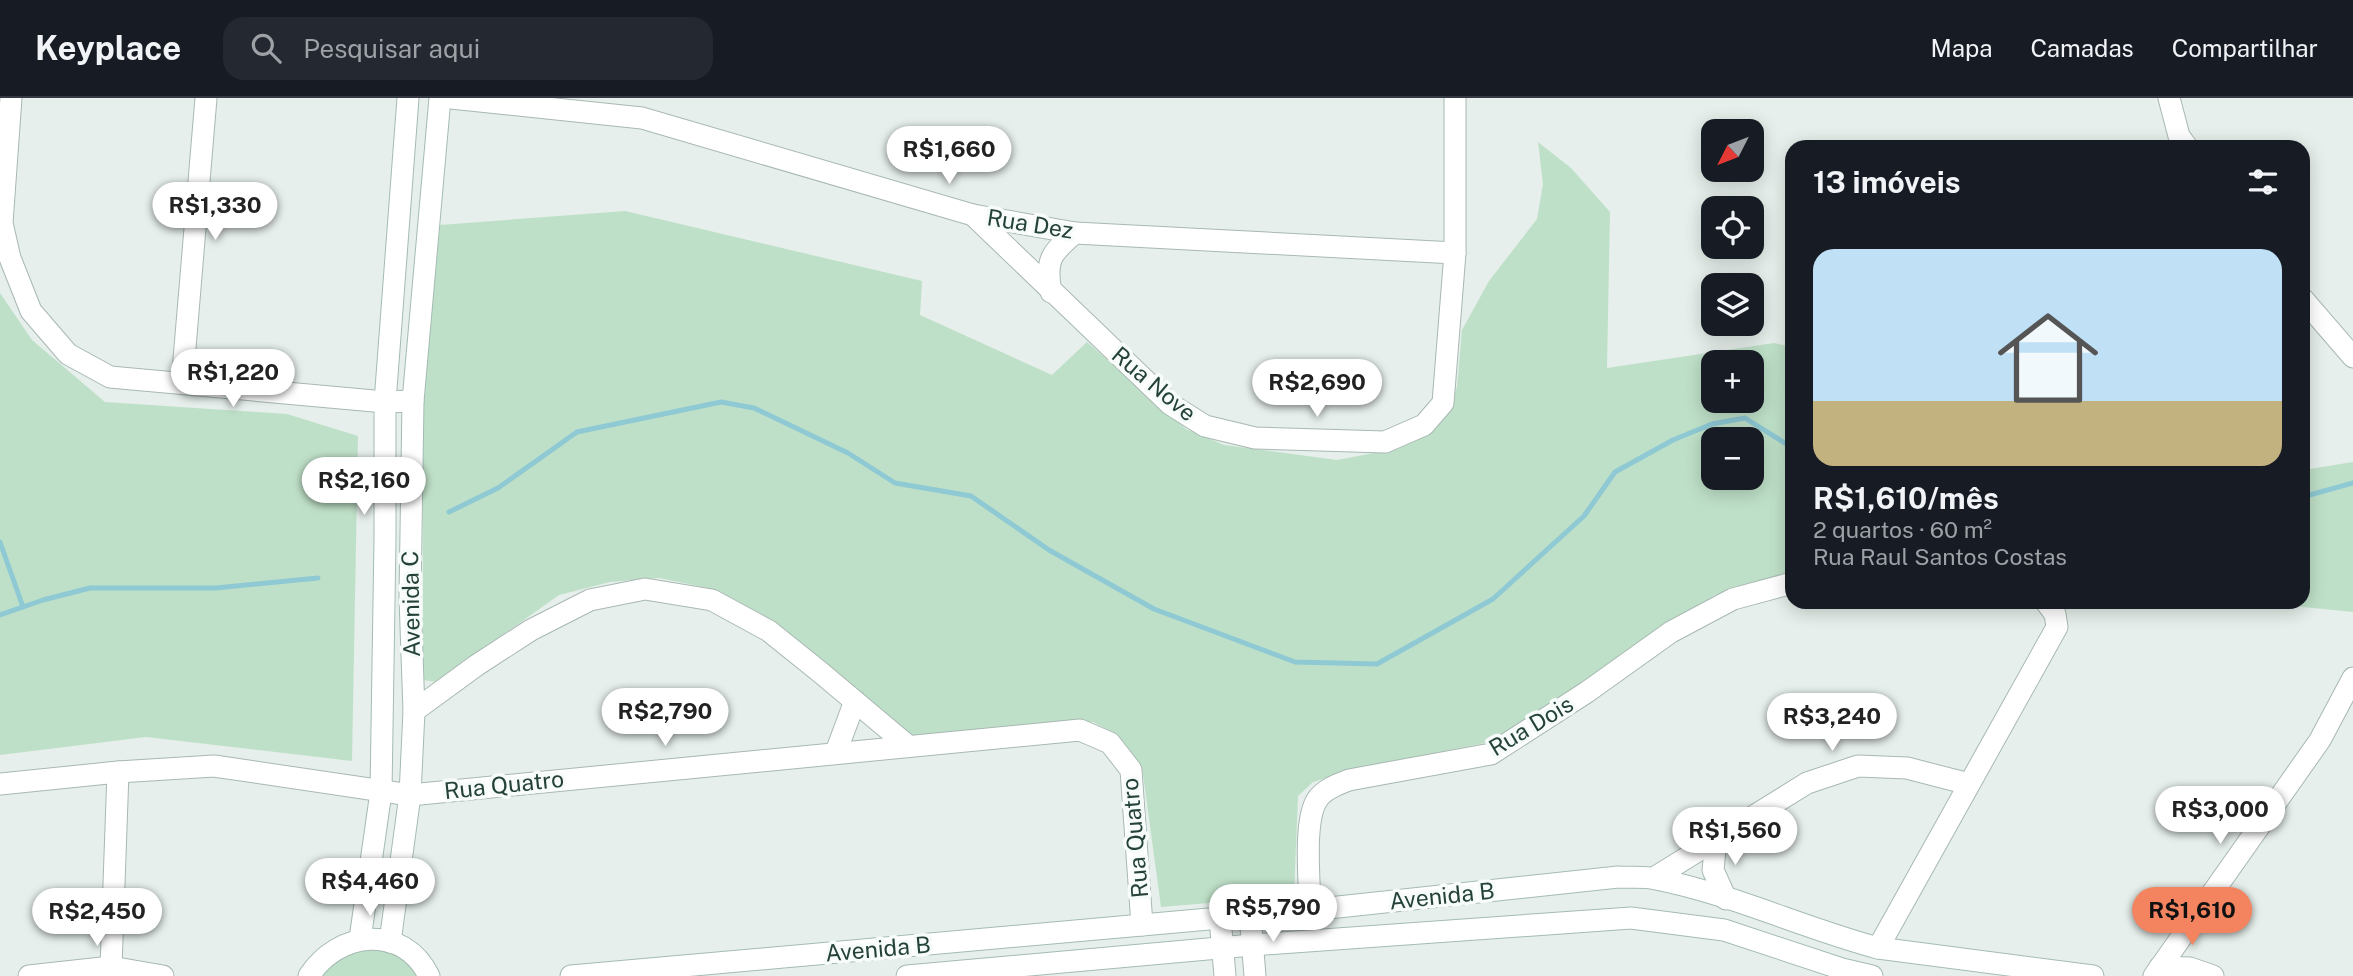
<!DOCTYPE html>
<html lang="pt">
<head>
<meta charset="utf-8">
<style>
	:root { --surface:#171b24; --page:#242831; --text:#f1f3f6; --muted:#9ea1a6; --line:#363941; --accent:#f4845f }
	body { margin:0; font-family:"Public Sans",sans-serif; background:var(--page); color:var(--text); height:100vh; display:flex; flex-direction:column; font-size:26px; white-space:nowrap }
	* { box-sizing:border-box; margin:0 }
	p { font-size:23px; color:var(--muted) }
	.icon { flex:none; width:38px; height:38px; fill:none; stroke:currentColor; stroke-width:2; stroke-linecap:round; stroke-linejoin:round }
	.map { position:relative; flex:1; overflow:hidden }
	.side { position:absolute; left:1785px; top:42px; width:525px; height:469px; display:flex; flex-direction:column; background:var(--surface); border-radius:21px; box-shadow:0 4px 18px #0003 }
	.side>* { flex:none }
	.needle { width:46px; rotate:228deg }
	.controls { position:absolute; left:1701px; top:21px; display:grid; gap:14px }
	.controls a { display:grid; place-items:center; width:63px; height:63px; border-radius:14px; background:var(--surface); box-shadow:0 4px 18px #0003; font-size:35px }
	.price { position:absolute; translate:-50% -60px; padding:0 16px; border-radius:24px; background:#fff; color:#222; font-size:23px; line-height:46px; filter:drop-shadow(0 2px 4px #0008) }
	.price::after { content:''; position:absolute; left:50%; top:42px; width:21px; height:16px; margin-left:-10px; background:inherit; clip-path:polygon(0 0,100% 0,50% 100%) }
	.price.selected { background:var(--accent); color:#111 }
	ul { padding:0; list-style:none }
	li { display:grid; align-content:center; gap:14px; height:371px; padding:0 28px }
	li span { display:grid; place-items:center; height:217px; border-radius:21px; color:#555 }
	li>.icon { margin-inline-start:auto }
	span .icon { width:126px; height:126px; fill:#fffc; stroke-width:1 }
	li b { font-size:30px }
	h2 { display:flex; justify-content:space-between; align-items:center; height:84px; padding:0 28px; font-size:30px }
	header { display:flex; align-items:center; gap:42px; box-sizing:border-box; height:98px; padding:0 35px; background:var(--surface); border-bottom:2px solid var(--line) }
	header strong { font-size:33px }
	nav { display:flex; gap:38px; margin-inline-start:auto; font-size:24px }
	.search { width:490px; height:63px; background:var(--page); display:flex; align-items:center; gap:18px; box-sizing:border-box; padding:0 24px; border-radius:21px; color:var(--muted); font-size:26px }
	.map>svg:first-child { display:block }
	.green { fill:#bfe0c8; fill-rule:evenodd }
	.lines { fill:none; stroke-linecap:round; stroke-linejoin:round }
	.stream { stroke:#8ec9d4; stroke-width:5 }
	.street-casing { stroke:#a8b8b2; stroke-width:23 }
	.secondary-casing { stroke:#a4bbb3; stroke-width:23 }
	.street { stroke:#fff; stroke-width:21 }
	.secondary { stroke:#fff; stroke-width:21 }
	.labels { text-anchor:middle; stroke-width:7; stroke-linejoin:round; paint-order:stroke }
	.street-label { font-size:23px; fill:#24423a; stroke:#f7fbf9 }
</style>
</head>
<body>
<header>
<strong>Keyplace</strong>
<div class="search"><svg class="icon" aria-label="search" viewBox="0 0 24 24"><circle cx="10" cy="10" r="6"/><path d="M15 15l6 6"/></svg>Pesquisar aqui</div>
<nav><a>Mapa</a><a>Camadas</a><a>Compartilhar</a></nav>
</header>
<div class="map">
<svg width="2353" height="878" viewBox="0 0 2353 878">
	<rect width="100%" height="100%" fill="#e6efeb"/>
	<g class="green">
		<path d="M 1538,44 L 1571,70 L 1610,114 L 1607,270 L 1774,245 L 1792,249 L 1792,474 L 1715,497 L 1490,644 L 1366,669 L 1313,684 L 1298,698 L 1294,798 L 1161,809 L 1142,669 L 1118,637 L 1093,624 L 1061,624 L 913,638 L 752,513 L 708,490 L 659,480 L 610,484 L 559,497 L 437,584 L 423,582 L 423,304 L 440,127 L 625,113 L 922,183 L 920,217 L 1052,277 L 1087,244 L 1186,331 L 1224,347 L 1337,362 L 1400,350 L 1448,316 L 1457,289 L 1462,232 L 1489,183 L 1537,121 L 1543,86 ZM 1713,264 L 1752,264 L 1752,303 L 1713,303 ZM 1713,341 L 1752,341 L 1752,380 L 1713,380 Z"/>
		<polygon points="0,195 32,242 105,304 287,316 358,338 352,663 146,639 0,657"/>
		<polygon points="2353,364 2353,514 2255,504 2303,504 2303,370 2310,371"/>
		<path d="M 360,850 C 391,850 399,857 421,878 L 320,878 L 327,868 Z"/>
	</g>
	<g class="lines">
		<g class="stream">
			<polyline points="2303,397 2306,398 2353,385"/>
			<polyline points="449,414 498,390 577,334 721,304 754,310 848,355 895,385 971,398 1049,452 1154,511 1295,564 1377,566 1493,501 1584,418 1615,374 1673,342 1712,326 1745,320 1788,347 1792,347"/>
			<polyline points="0,444 23,509"/>
			<polyline points="0,517 43,502 90,490 216,490 318,480"/>
		</g>
		<g class="street-casing">
			<g id="street">
				<polyline points="11,0 2,125 10,160 31,213 68,256 110,279 385,304 413,303"/>
				<polyline points="451,0 642,20 973,117 1075,135 1455,155"/>
				<polyline points="2169,0 2179,38 2187,49"/>
				<polyline points="973,117 1170,306 1205,328 1255,340 1385,344 1424,327 1443,305 1455,155 1455,0"/>
				<path d="M 1051,194 C 1045,162 1051,155 1075,135"/>
				<polyline points="2303,201 2353,259"/>
				<polyline points="182,285 206,0"/>
				<polyline points="414,613 477,567 531,532 590,502 645,491 712,502 769,533 820,574 907,647"/>
				<polyline points="836,654 855,603"/>
				<polyline points="0,686 118,674 214,668 410,697 1080,632 1110,645 1131,672 1142,827"/>
				<polyline points="1716,743 1713,772 1726,801"/>
				<polyline points="1654,780 1807,685 1858,668 1907,670 1969,686"/>
				<path d="M 1310,812 C 1310,786 1303,724 1317,702 C 1323,692 1338,686 1349,682 L 1491,656 L 1587,594 L 1671,534 L 1733,501 L 1792,485"/>
				<polyline points="1250,817 1255,878"/>
				<polyline points="1220,820 1225,878"/>
				<polyline points="1878,850 2057,529 2055,516 2046,504"/>
				<polyline points="111,869 118,674"/>
				<polyline points="2160,869 2190,870 2213,878"/>
				<polyline points="29,878 111,869 163,878"/>
				<polyline points="2154,878 2320,642 2353,580"/>
			</g>
		</g>
		<g class="secondary-casing">
			<g id="secondary">
				<polyline points="360,841 381,694 385,440 385,304 408,0"/>
				<polyline points="390,844 410,697 414,613 410,500 413,303 440,0"/>
				<path d="M 309,878 C 338,833 403,825 429,878"/>
				<path d="M 571,878 L 1310,812 L 1618,779 C 1630,780 1644,778 1656,781 C 1732,796 1803,830 1878,850 L 2093,878"/>
				<polyline points="907,878 1252,847 1631,820 1724,832 1842,871 1872,878"/>
			</g>
		</g>
		<use href="#street" class="street"/>
		<use href="#secondary" class="secondary"/>
	</g>
	<g class="labels">
		<g class="street-label">
			<text transform="translate(1030 126) rotate(9)" y="8">Rua Dez</text>
			<text transform="translate(1154 286) rotate(40)" y="8">Rua Nove</text>
			<text transform="translate(411 506) rotate(-91)" y="8">Avenida C</text>
			<text transform="translate(1531 628) rotate(-31)" y="8">Rua Dois</text>
			<text transform="translate(504 687) rotate(-6)" y="8">Rua Quatro</text>
			<text transform="translate(1135 740) rotate(-95)" y="8">Rua Quatro</text>
			<text transform="translate(1442 798) rotate(-6)" y="8">Avenida B</text>
			<text transform="translate(878 851) rotate(-5)" y="8">Avenida B</text>
		</g>
	</g>
</svg>
<div class="controls">
<a><svg class="needle" viewBox="-14 -14 28 28"><path d="M0-13l5 13h-10z" fill="#e53935"/><path d="M0 13l5-13h-10z" fill="#9ea1a6"/></svg></a>
<a><svg class="icon" aria-label="locate" viewBox="0 0 24 24"><circle cx="12" cy="12" r="6"/><path d="M12 2v4M12 18v4M2 12h4M18 12h4"/></svg></a>
<a><svg class="icon" aria-label="layers" viewBox="0 0 24 24"><path d="M12 4l9 5-9 5-9-5zM3 14l9 5 9-5"/></svg></a>
<a>+</a>
<a>−</a>
</div>
<b class="price" style="left:949px;top:88px">R$1,660</b>
<b class="price" style="left:215px;top:144px">R$1,330</b>
<b class="price" style="left:233px;top:311px">R$1,220</b>
<b class="price" style="left:1317px;top:321px">R$2,690</b>
<b class="price" style="left:364px;top:419px">R$2,160</b>
<b class="price" style="left:665px;top:650px">R$2,790</b>
<b class="price" style="left:1832px;top:655px">R$3,240</b>
<b class="price" style="left:2220px;top:748px">R$3,000</b>
<b class="price" style="left:1735px;top:769px">R$1,560</b>
<b class="price" style="left:370px;top:820px">R$4,460</b>
<b class="price" style="left:1273px;top:846px">R$5,790</b>
<b class="price selected" style="left:2192px;top:849px">R$1,610</b>
<b class="price" style="left:97px;top:850px">R$2,450</b>
<section class="side">
<h2>13 imóveis<svg class="icon" aria-label="filters" viewBox="0 0 24 24"><path d="M4 7h16M4 17h16"/><circle cx="9" cy="7" r="2"/><circle cx="15" cy="17" r="2"/></svg></h2>
<ul>
<li><span style="background:linear-gradient(#bfe0f5 70%,#c2b280 0)"><svg class="icon" aria-label="home" viewBox="0 0 24 24"><path d="M3 11l9-7 9 7M6 9v11h12V9"/></svg></span><div><b>R$1,610/mês</b><p>2 quartos · 60 m²</p><p>Rua Raul Santos Costas</p></div></li>
</ul>
</section>
</div>
</body>
</html>
